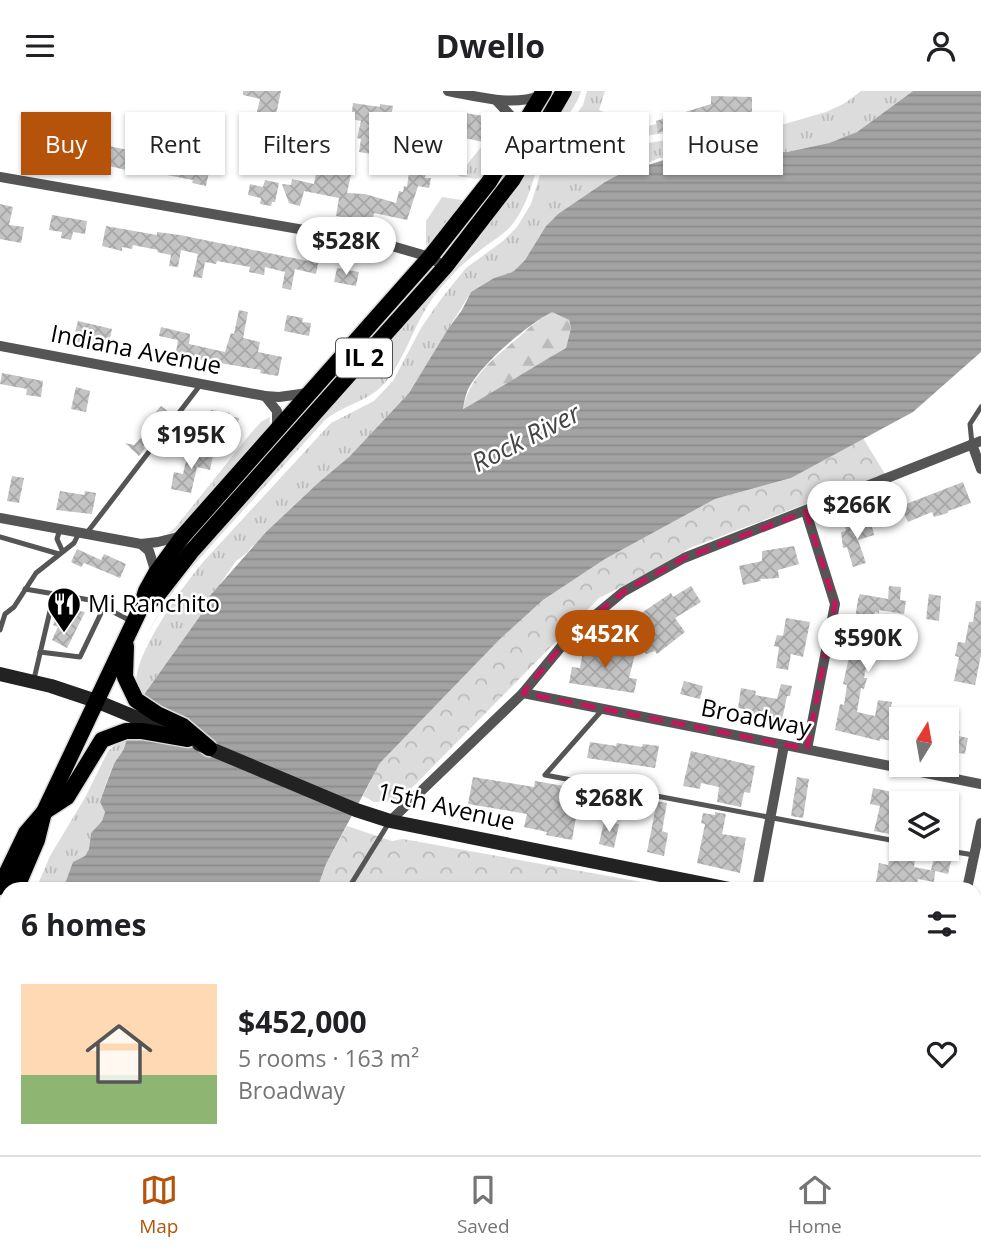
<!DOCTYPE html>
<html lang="en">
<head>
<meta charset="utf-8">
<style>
	:root { --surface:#fff; --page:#f2f2f2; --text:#202124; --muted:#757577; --line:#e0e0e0; --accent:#b45309 }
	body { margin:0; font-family:"Open Sans",sans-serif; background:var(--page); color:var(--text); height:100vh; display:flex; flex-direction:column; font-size:26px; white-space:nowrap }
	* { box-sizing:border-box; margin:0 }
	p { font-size:23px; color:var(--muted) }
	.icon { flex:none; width:38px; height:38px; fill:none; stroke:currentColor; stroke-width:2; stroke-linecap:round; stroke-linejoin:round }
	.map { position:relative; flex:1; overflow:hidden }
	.side { position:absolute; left:0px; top:791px; width:982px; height:273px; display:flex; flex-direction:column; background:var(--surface); border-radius:21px 21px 0 0; box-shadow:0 2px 5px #0004 }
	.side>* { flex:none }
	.guide { position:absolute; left:21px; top:21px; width:940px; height:63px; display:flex; gap:14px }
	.needle { width:46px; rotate:11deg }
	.buttons { position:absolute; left:889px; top:616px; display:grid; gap:14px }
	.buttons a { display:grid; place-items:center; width:70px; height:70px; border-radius:0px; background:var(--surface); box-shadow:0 2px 5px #0004; font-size:35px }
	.price { position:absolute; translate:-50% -60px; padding:0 16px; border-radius:24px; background:#fff; color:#222; font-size:23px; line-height:46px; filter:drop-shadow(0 2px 4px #0008) }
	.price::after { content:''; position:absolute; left:50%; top:42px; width:21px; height:16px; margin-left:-10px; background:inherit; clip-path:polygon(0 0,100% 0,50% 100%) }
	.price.current { background:var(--accent); color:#fff }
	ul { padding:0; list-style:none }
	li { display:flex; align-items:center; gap:21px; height:175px; padding:0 21px }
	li+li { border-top:2px solid var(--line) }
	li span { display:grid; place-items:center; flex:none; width:196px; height:140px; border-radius:0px; color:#555 }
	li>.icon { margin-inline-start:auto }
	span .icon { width:84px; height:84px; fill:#fffc; stroke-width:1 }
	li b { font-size:30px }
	h2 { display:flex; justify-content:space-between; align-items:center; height:84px; padding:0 21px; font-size:30px }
	.chip { padding:0 24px; border-radius:0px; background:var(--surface); box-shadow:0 2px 5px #0004; font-size:24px; line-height:63px }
	.chip.current { background:var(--accent); color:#fff }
	header { display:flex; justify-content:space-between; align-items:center; height:91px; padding:0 21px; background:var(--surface); font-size:32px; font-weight:700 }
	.tabs { display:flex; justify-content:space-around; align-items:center; height:98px; border-top:2px solid var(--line); background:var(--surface); font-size:19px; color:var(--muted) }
	.tabs a { display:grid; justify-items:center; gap:4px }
	.tabs .current { color:var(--accent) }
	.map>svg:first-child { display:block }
	.grass { fill:url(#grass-tufts) }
	.forest { fill:url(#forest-firs) }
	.park { fill:url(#park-crowns) }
	.garden { fill:#dcdcdc }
	.water { fill:url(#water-rules); fill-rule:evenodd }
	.building { fill:url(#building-cross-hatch) }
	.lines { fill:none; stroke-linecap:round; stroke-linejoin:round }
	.primary-casing { stroke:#dbdbdb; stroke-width:19 }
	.service { stroke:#555; stroke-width:5 }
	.minor { stroke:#555; stroke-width:10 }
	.secondary { stroke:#222; stroke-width:14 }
	.primary { stroke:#000; stroke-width:16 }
	.marked { fill:none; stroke:#c2185b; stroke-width:5; stroke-dasharray:14 9; stroke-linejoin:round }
	.labels { text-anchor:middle; stroke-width:5; stroke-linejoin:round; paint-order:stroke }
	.shield { fill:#fff; stroke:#4c4c4c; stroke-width:2 }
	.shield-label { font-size:23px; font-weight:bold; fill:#000 }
	.street-label { font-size:24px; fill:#000; stroke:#fff }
	.poi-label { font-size:24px; fill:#000; stroke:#fff; text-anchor:start }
	.water-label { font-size:26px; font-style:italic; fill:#444; stroke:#fff }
</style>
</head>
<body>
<header><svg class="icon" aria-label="menu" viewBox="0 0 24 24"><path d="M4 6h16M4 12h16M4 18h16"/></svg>Dwello<svg class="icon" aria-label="person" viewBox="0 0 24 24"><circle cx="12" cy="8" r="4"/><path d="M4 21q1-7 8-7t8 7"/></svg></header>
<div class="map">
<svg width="981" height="1064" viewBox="0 0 981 1064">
	<defs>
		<pattern id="grass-tufts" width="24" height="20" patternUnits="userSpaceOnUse" patternTransform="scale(1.75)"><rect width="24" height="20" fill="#dcdcdc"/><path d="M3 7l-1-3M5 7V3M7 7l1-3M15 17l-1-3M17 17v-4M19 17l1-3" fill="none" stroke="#bbb"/></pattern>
		<pattern id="forest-firs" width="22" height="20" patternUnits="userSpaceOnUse" patternTransform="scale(1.75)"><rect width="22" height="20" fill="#dcdcdc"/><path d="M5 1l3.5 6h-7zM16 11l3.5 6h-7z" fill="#bbb"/></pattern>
		<pattern id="park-crowns" width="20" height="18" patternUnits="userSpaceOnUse" patternTransform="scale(1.75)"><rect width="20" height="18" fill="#dcdcdc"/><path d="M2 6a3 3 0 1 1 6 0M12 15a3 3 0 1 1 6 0" fill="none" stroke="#bbb"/></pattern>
		<pattern id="water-rules" width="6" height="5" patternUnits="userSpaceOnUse" patternTransform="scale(1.75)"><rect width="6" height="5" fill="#a3a3a3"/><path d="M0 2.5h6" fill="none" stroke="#8b8b8b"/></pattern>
		<pattern id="building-cross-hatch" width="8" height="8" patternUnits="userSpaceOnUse" patternTransform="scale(1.75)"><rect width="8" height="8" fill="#c4c4c4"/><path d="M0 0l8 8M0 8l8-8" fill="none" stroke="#a7a7a7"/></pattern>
	</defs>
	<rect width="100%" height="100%" fill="#fff"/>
	<g class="grass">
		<path d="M 574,0 L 581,0 C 574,23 560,29 549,48 C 534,76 532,110 511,135 C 501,146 489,152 478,161 C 460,174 443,193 430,211 C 414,235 402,274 383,294 C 367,311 343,314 325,329 L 190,478 L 172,502 L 144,548 L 169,505 L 192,473 L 467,164 L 527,81 Z"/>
		<polygon points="587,0 605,0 599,19 606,22 604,33 613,37 616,34 630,39 657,33 659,42 696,31 704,37 644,45 610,40 575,41 570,32 583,14"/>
		<path d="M 861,0 L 913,0 L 857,41 L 829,52 L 787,61 L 715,56 L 695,59 L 670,67 L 659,67 L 605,91 L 558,123 L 546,135 L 525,169 L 513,182 L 494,187 L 471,201 L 409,302 L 350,365 L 318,392 L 267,440 L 257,453 L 251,456 L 248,461 L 236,470 L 220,493 L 221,496 L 208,507 L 200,525 L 143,605 C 142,602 138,598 137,595 C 130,568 186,491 204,470 L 331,332 L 374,310 L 393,290 L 421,237 L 441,208 L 466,177 L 503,150 L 517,136 L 531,113 L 543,74 L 557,46 L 560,44 L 579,46 L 597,45 L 648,52 L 718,41 L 764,39 L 826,21 L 845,12 Z"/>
		<polygon points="508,32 509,46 485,86 476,88 458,85 485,51 505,43"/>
		<polygon points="442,106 462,109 464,114 433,151 426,154 426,130"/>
		<polygon points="270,326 269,339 177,440 167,443 175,437 251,342 262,330"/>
		<path d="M 126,648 C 126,659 119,664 114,673 C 108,685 104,698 100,711 L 105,721 L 102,730 L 91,742 L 89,758 L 85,765 L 73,772 L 63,798 L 36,798 L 50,765 L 86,705 L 108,660 L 120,650 Z"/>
		<polygon points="7,908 7,982 0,996 0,918"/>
	</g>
	<path class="forest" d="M 552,221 L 569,229 L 571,237 L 566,257 C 547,268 529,279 511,292 C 496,302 478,308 463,318 C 470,285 493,268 518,247 C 530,236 538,228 552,221 Z"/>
	<g class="park">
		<polygon points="863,347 885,383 690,457 647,483 599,507 399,710 374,711 363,705 380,672 500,548 543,509 605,468 715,408 791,387"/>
		<polygon points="347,735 392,750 403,748 681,798 317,798 326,773"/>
		<polygon points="182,1057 905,1057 904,1064 179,1064"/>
	</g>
	<g class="garden">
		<polygon points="444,1057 583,1057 572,1064 454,1064"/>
		<polygon points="696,1057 889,1057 888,1064 695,1064"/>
	</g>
	<g class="water">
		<path d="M 913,0 L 981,0 L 981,261 L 913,321 L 791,387 L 715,408 L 605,468 L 543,509 L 500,548 L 380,672 L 326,773 L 317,798 L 63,798 L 73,771 L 85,765 L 89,758 L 91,742 L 102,730 L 105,721 L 100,711 C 104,698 109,686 114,673 C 119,664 126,659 126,648 L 143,605 L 200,525 L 208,507 L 267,440 L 318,392 L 350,365 L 409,302 L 448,238 L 462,219 L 471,201 L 494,187 L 513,181 L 525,169 L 546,135 L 558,123 L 605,91 L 620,83 L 695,59 L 715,56 L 787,61 L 829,52 L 857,41 ZM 552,221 L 569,229 L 571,237 L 566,257 C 531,277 498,299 463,318 C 464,312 465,306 467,301 C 477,276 528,233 552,221 Z"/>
		<polygon points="7,982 7,1057 181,1057 179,1064 0,1064 0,996"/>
	</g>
	<g class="building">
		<polygon points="243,0 281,0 274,33 255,29 260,8 243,4"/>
		<polygon points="711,5 752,6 752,33 710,33 711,27 658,42 656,30 711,13"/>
		<polygon points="353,12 380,16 380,13 393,15 390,32 396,33 392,55 380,53 378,64 359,61 361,48 357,47 361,30 351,28"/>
		<polygon points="465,22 496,27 494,40 490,41 483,51 461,46"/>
		<polygon points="43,46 74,52 75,48 210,76 206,95 192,92 193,89 131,77 130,80 60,63 59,67 39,62"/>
		<polygon points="319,67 338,70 337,76 352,79 347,102 365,103 396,112 399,100 403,101 404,95 407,96 409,81 426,83 425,87 431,87 429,97 418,95 407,129 374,122 372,132 336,125 339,107 304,100 300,115 289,112 282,93 291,94 292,88 314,93"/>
		<polygon points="265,89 279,92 275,111 272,111 271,115 260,113 261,107 248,104 250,93 263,96"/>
		<polygon points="0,113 13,116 9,134 24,136 21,152 0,148"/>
		<polygon points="52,124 87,130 85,143 73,141 71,149 61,147 62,141 49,139"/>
		<polygon points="106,135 157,144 157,141 180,144 308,170 309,166 319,168 316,183 295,178 291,199 282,197 285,181 265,176 264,184 249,181 250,176 217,170 216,173 205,171 202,187 193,186 198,163 181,159 178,176 169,175 171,164 157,161 158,159 133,154 132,158 122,156 122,160 102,155"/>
		<polygon points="337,177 359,181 356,195 334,191"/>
		<polygon points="239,219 248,221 243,247 260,251 258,261 282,266 278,285 260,282 261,279 192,267 192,265 176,261 178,249 159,245 161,236 190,243 189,253 225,261 231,242 234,243"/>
		<polygon points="287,224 303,227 302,231 311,232 309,245 284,240"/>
		<polygon points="78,230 112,238 109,251 106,251 105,256 73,250"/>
		<polygon points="2,282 43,290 41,306 26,304 27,298 0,293"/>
		<polygon points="76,296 90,300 86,321 71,318"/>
		<polygon points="161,315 170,322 143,356 145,357 139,365 125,352 134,354 147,340 143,337"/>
		<polygon points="211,319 230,322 229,325 239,327 236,339 208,332"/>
		<polygon points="189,358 213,364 210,379 197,376 191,402 171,398 174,381 183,383"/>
		<polygon points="12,385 24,387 19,412 7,410"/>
		<polygon points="963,391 971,412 948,420 948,422 934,426 932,421 908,431 901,415"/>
		<polygon points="60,400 84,404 85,400 96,402 92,423 56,419"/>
		<polygon points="870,428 874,444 858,449 866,472 853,476 847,456 843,457 841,441 846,440 845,435 861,433 860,431"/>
		<polygon points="794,455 799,473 778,479 779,487 760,488 761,490 743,494 739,475 762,470 762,460"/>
		<polygon points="77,458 101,469 104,463 126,473 120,487 84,472 81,476 71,471"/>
		<polygon points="691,495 701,511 675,527 685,541 657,563 655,560 646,563 632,541 626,545 618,535 626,529 628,531 671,502 673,506"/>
		<polygon points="889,495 901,496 900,509 906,510 904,523 879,519 879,522 875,521 865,565 868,565 864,587 867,587 864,598 861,597 857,621 875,625 878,609 892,611 889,628 901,630 901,651 880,648 880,650 835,639 840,613 844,614 847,594 843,593 850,562 858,508 860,503 888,508"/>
		<polygon points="929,503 941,505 939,530 926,528"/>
		<polygon points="976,510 981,510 981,564 975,594 954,590 959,566 955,565 958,551 965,552 969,531 973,531"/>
		<polygon points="61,517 85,521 67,557 52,549 58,536 53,534"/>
		<polygon points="786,527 810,531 803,566 791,563 788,579 776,577 779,556 774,555 777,544 783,545"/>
		<polygon points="584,554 635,563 629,587 637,588 634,602 569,592 572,576 580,577"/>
		<polygon points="684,590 703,595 700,608 680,603"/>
		<polygon points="781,593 792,595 790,605 787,605 781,634 767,631 767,627 751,624 751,619 738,617 741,597 756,600 755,604 777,608"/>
		<polygon points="951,639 960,640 959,645 968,647 965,663 948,660"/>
		<polygon points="590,651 616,655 617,652 642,656 643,653 659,655 655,677 587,667"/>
		<polygon points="691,660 755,675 750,702 744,701 741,716 717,711 719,696 701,692 700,698 683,695"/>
		<polygon points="473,686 534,696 535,690 581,698 572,749 546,744 547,741 524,736 527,723 468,713"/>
		<polygon points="797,686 809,688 803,727 791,725"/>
		<polygon points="873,697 902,703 903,700 912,702 911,704 930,709 930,712 901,712 894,744 874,740 880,715 870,713"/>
		<polygon points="947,706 959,708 954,734 947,733"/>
		<polygon points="657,710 667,712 662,740 668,742 664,765 647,761"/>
		<polygon points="715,721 726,723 722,743 746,747 740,782 697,772 705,733 701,732 703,722 715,724"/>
		<polygon points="604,730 619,733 614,757 599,753"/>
		<polygon points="891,758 917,758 914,776 935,780 934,791 918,788 916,798 875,798 879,772 888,774"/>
		<polygon points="935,763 952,766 948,783 931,779"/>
	</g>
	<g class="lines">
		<g class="primary-casing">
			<g id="primary">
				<polyline points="141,516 156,506 191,461 445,176 513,88 564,0"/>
				<polyline points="126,555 125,586 136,609 157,623 183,635 209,657"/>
				<polyline points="0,796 26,742 44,721 67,706 102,649 126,640 142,640 188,648"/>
				<polyline points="16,798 37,749 44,721 141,516 146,500 156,482 183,445 430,166 489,91 544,0"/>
				<polyline points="0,834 7,818"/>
			</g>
		</g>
		<g class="service">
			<polyline points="972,353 970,333 981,316"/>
			<polyline points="60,438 57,448 62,459"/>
			<polyline points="86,443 201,293"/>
			<polyline points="0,446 59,463"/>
			<polyline points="25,498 90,509 131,530"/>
			<polyline points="0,539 5,523 14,516 36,482 74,452 79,442"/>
			<polyline points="40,561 80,566 104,516"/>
			<polyline points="34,588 54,503"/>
			<polyline points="603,618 545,684 901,751"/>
			<polyline points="937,758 974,764"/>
			<polyline points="348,798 390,730"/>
			<polyline points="212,1064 214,1057"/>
			<polyline points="642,1064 646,1057"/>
		</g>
		<g class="minor">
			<path d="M 448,0 C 480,6 510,15 541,5"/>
			<polyline points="496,9 510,24 515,47"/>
			<polyline points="0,86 385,153 430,166 445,176"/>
			<polyline points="0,255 265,305 279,306 308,302"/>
			<polyline points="265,305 277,320 277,337"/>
			<polyline points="972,353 981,378"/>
			<polyline points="806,421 835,513 807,658"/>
			<polyline points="0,427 141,453 158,451 182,445"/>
			<polyline points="141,453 149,460 156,482"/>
			<polyline points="523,602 981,693"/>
			<polyline points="390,730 523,602 570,545 623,501 684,467 981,350"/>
			<polyline points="757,798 784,654"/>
			<polyline points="967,798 981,732"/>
			<polyline points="917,1064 919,1057"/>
		</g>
		<g class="secondary">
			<polyline points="0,583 51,595 96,610 171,641"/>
			<polyline points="199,653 356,719 390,730 730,798"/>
			<polyline points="975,844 981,846"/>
		</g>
		<use href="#primary" class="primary"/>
	</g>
	<path class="marked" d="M 806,421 L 835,513 L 807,658 L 523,602 L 570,545 L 623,501 L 684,467 Z"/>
	<defs>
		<g id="restaurant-pin" transform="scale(1.75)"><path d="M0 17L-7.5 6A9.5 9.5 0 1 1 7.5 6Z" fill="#000" stroke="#fff"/><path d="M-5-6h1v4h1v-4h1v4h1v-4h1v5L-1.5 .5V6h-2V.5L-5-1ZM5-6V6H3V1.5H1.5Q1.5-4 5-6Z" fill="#fff"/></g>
	</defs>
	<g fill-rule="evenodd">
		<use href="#restaurant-pin" x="64" y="513"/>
	</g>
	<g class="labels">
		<rect class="shield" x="336" y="247.5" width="56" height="39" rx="5"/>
		<g class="shield-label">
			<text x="364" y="275">IL 2</text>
		</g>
		<g class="street-label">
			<text transform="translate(136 259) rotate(11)" y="8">Indiana Avenue</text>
			<text transform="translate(756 627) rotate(11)" y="8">Broadway</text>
			<text transform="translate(446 716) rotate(13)" y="8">15th Avenue</text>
		</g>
		<g class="poi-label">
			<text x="88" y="521">Mi Ranchito</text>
		</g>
		<g class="water-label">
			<text transform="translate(526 347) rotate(-27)" y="9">Rock River</text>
		</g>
	</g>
</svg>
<div class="buttons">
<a><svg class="needle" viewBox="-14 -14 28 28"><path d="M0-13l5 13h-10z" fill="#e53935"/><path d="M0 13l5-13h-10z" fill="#757577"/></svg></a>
<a><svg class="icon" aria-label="layers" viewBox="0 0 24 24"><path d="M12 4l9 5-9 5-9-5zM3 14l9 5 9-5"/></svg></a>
</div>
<b class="price" style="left:346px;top:186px">$528K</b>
<b class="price" style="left:191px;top:380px">$195K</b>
<b class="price" style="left:857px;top:450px">$266K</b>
<b class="price current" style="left:605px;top:579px">$452K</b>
<b class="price" style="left:868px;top:583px">$590K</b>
<b class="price" style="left:609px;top:743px">$268K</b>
<div class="guide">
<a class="chip current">Buy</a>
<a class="chip">Rent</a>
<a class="chip">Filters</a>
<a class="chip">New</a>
<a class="chip">Apartment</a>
<a class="chip">House</a>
</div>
<section class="side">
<h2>6 homes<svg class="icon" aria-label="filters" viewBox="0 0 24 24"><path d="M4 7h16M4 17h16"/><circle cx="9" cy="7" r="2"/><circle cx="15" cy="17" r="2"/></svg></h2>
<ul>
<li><span style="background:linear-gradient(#ffd9b3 65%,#8fb573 0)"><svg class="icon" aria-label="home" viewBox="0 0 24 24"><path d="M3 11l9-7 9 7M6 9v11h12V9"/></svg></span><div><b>$452,000</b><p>5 rooms · 163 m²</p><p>Broadway</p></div><svg class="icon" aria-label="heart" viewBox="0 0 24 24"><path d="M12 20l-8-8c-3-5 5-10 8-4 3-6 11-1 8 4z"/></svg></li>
</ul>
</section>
</div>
<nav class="tabs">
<a class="current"><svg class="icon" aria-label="map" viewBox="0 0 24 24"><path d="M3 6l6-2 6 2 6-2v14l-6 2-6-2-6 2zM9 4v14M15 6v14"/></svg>Map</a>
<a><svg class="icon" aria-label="saved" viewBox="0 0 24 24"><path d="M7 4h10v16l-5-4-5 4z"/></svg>Saved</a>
<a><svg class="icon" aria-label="home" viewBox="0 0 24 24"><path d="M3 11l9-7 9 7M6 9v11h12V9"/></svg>Home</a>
</nav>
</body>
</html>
